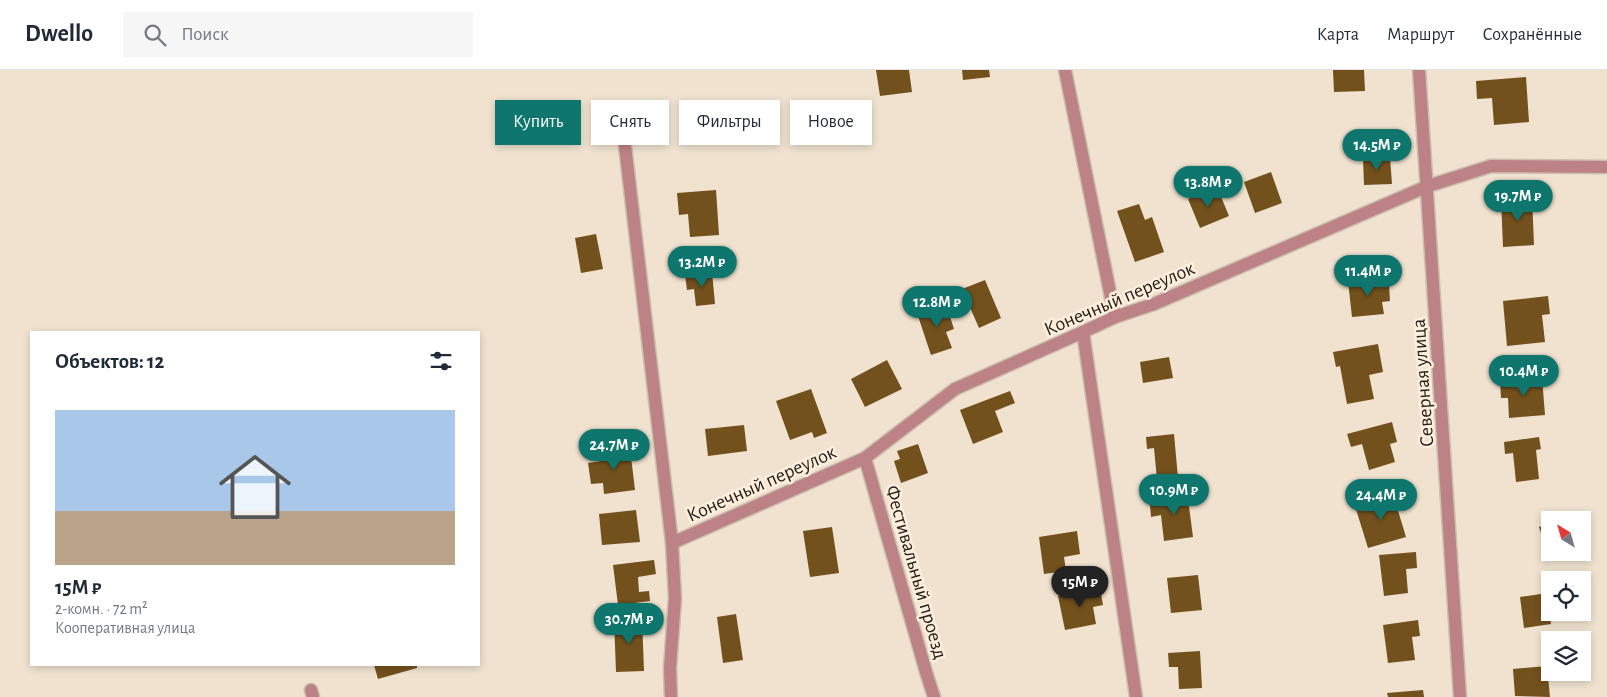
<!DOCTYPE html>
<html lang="ru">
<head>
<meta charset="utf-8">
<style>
	:root { --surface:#fff; --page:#f6f6f7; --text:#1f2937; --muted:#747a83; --line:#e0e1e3; --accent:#0f766e }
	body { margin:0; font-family:"Alegreya Sans",sans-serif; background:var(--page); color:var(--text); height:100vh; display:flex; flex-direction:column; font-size:19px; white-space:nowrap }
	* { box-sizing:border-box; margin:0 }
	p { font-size:16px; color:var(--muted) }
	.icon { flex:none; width:28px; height:28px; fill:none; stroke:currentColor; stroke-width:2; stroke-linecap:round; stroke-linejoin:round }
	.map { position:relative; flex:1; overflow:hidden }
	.sheet { position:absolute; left:30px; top:261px; width:450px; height:335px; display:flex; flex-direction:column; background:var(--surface); border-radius:0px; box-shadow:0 2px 8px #0003 }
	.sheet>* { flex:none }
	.hud { position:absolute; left:495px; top:30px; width:475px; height:45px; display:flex; gap:10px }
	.needle { width:32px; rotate:323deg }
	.fabs { position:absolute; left:1541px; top:441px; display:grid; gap:10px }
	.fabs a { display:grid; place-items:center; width:50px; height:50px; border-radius:0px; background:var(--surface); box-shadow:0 2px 8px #0003; font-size:25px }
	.price { position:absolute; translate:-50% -42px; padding:0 11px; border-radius:18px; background:var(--accent); color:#fff; font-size:16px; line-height:32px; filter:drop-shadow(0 1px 2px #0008) }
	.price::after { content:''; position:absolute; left:50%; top:30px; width:15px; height:11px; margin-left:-8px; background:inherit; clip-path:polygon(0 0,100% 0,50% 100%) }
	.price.selected { background:#222; color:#fff }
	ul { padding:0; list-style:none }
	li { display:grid; align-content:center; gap:10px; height:265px; padding:0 25px }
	li span { display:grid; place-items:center; height:155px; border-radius:0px; color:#555 }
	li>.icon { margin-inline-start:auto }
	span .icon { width:90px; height:90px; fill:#fffc; stroke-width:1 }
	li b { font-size:21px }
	h2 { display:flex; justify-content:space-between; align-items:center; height:60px; padding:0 25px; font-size:21px }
	.chip { padding:0 18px; border-radius:0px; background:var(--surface); box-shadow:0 2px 8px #0003; font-size:18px; line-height:45px }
	.chip.selected { background:var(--accent); color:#fff }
	header { display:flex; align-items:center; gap:30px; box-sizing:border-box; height:70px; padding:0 25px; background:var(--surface); border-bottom:1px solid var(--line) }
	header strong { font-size:24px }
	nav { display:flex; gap:28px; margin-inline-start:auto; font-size:18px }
	.search { width:350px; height:45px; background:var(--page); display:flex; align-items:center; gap:12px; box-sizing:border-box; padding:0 18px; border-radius:0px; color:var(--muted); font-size:19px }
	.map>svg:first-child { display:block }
	.building { fill:#73511d }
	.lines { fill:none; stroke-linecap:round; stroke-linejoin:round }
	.minor-casing { stroke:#ccbfae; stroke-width:15 }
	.minor { stroke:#bd8286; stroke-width:12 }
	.labels { text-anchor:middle; stroke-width:5; stroke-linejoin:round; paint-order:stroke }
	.street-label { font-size:20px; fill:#26211a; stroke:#fdefdc }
</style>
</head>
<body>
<header>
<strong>Dwello</strong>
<div class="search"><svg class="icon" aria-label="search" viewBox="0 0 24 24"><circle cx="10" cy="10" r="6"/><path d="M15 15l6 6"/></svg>Поиск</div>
<nav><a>Карта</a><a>Маршрут</a><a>Сохранённые</a></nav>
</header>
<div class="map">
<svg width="1607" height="627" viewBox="0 0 1607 627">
	<rect width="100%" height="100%" fill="#f0e2cf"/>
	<g class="building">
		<polygon points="876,0 909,0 912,22 880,26"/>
		<polygon points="962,0 989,0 990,7 963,10"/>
		<polygon points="1333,0 1364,0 1365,21 1334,22"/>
		<polygon points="1526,7 1529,52 1494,55 1492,28 1477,29 1476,11"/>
		<polygon points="1390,87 1392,114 1364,115 1363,89"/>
		<polygon points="1271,102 1282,133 1255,143 1244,112"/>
		<polygon points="1217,117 1229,146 1200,158 1188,129"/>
		<polygon points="716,120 719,165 690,167 688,144 679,145 677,123"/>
		<polygon points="1532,127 1534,175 1503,177 1501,129"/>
		<polygon points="1139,134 1145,150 1152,147 1164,182 1135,192 1117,141"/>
		<polygon points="596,164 603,199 581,203 575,168"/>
		<polygon points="712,202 715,234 696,236 694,219 687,220 685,205"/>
		<polygon points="1379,207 1380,215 1389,214 1390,231 1382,232 1384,244 1352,247 1348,211"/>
		<polygon points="985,210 1001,248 979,258 962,219"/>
		<polygon points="1548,226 1550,244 1542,245 1545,272 1507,276 1503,231"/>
		<polygon points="946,234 954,259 946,262 952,278 931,285 917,243"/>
		<polygon points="1378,274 1383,302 1369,305 1374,329 1347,334 1340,296 1336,297 1333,282"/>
		<polygon points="1169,287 1173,308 1143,313 1140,292"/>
		<polygon points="887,290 902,319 865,337 851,309"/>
		<polygon points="1542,307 1545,345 1509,348 1508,328 1501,328 1500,310"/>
		<polygon points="811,319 827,363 814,368 812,362 790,370 776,331"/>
		<polygon points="1010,321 1015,333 995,341 1003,362 973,374 960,340"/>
		<polygon points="1392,352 1397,372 1390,374 1395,392 1369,400 1362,374 1351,377 1347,364"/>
		<polygon points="744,355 747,381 708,386 705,359"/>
		<polygon points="1174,364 1178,408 1157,410 1154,378 1147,379 1146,367"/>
		<polygon points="1539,367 1541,379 1536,380 1539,409 1516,412 1513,383 1505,384 1504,372"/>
		<polygon points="918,374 928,403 901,413 894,391 900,389 897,381"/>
		<polygon points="630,378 635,420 604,424 603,413 591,414 588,393 601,391 599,382"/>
		<polygon points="1187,421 1193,467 1164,471 1161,445 1151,447 1150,435 1163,433 1161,425"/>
		<polygon points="1393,424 1406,467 1368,478 1355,436"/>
		<polygon points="636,440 640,472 602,475 599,444"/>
		<polygon points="1550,453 1550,483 1548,484 1539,457"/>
		<polygon points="832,457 839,503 810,507 803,461"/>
		<polygon points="1077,461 1080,484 1064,487 1066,501 1044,504 1039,467"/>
		<polygon points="1416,482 1417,498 1406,499 1408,523 1384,526 1379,485"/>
		<polygon points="654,490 656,504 638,507 639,522 649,521 650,531 618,535 613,495"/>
		<polygon points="1198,505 1202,540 1171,543 1167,508"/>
		<polygon points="1100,518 1103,535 1093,537 1096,554 1065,560 1058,526"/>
		<polygon points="1547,523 1551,554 1524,558 1520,527"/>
		<polygon points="736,544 743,590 723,593 717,547"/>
		<polygon points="642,548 644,601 616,602 614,549"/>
		<polygon points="1418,550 1420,566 1412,567 1415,590 1388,593 1383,555"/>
		<polygon points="1200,581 1202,618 1179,619 1178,597 1169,597 1168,583"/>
		<polygon points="374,595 417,595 417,598 378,609"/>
		<polygon points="1547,596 1550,627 1515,626 1513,599"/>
		<polygon points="1423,620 1424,627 1388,627 1387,623"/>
	</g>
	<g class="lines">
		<g class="minor-casing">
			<g id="minor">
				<polyline points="1065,0 1115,247"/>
				<polyline points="1419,0 1460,627"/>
				<polyline points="621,42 672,473 675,528 670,598 671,627"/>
				<polyline points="1083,262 1136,627"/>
				<polyline points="865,388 926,602 934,627"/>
				<polyline points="672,473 865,388 955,319 1083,262 1115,247 1154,234 1428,116 1491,96 1607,97"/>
				<polyline points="311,620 313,627"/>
			</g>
		</g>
		<use href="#minor" class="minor"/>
	</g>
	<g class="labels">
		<g class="street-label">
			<text transform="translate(1119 228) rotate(-23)" y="7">Конечный переулок</text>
			<text transform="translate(1422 313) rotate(-94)" y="7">Северная улица</text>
			<text transform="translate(761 413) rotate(-24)" y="7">Конечный переулок</text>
			<text transform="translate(917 502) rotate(74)" y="7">Фестивальный проезд</text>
		</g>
	</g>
</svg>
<div class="fabs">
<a><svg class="needle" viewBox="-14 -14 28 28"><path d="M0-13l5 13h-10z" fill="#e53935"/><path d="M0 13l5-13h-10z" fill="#747a83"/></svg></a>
<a><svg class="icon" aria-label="locate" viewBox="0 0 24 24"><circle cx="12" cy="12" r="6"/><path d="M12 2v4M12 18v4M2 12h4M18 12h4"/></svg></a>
<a><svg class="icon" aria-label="layers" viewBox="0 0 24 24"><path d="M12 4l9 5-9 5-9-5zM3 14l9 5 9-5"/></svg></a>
</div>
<b class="price" style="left:1377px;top:101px">14.5M ₽</b>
<b class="price" style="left:1208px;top:138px">13.8M ₽</b>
<b class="price" style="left:1518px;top:152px">19.7M ₽</b>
<b class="price" style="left:702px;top:218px">13.2M ₽</b>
<b class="price" style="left:1368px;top:227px">11.4M ₽</b>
<b class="price" style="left:937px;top:258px">12.8M ₽</b>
<b class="price" style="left:1524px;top:327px">10.4M ₽</b>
<b class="price" style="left:614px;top:401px">24.7M ₽</b>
<b class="price" style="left:1174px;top:446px">10.9M ₽</b>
<b class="price" style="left:1381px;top:451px">24.4M ₽</b>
<b class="price selected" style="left:1080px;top:538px">15M ₽</b>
<b class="price" style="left:629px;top:575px">30.7M ₽</b>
<div class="hud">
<a class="chip selected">Купить</a>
<a class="chip">Снять</a>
<a class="chip">Фильтры</a>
<a class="chip">Новое</a>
</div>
<section class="sheet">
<h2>Объектов: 12<svg class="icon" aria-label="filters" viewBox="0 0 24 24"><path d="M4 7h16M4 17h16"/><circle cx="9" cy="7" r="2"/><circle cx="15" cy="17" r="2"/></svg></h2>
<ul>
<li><span style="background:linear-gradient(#a9c7e8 65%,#b9a48a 0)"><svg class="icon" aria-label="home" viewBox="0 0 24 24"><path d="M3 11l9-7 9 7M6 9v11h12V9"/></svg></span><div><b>15M ₽</b><p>2-комн. · 72 m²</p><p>Кооперативная улица</p></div></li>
</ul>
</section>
</div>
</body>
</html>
